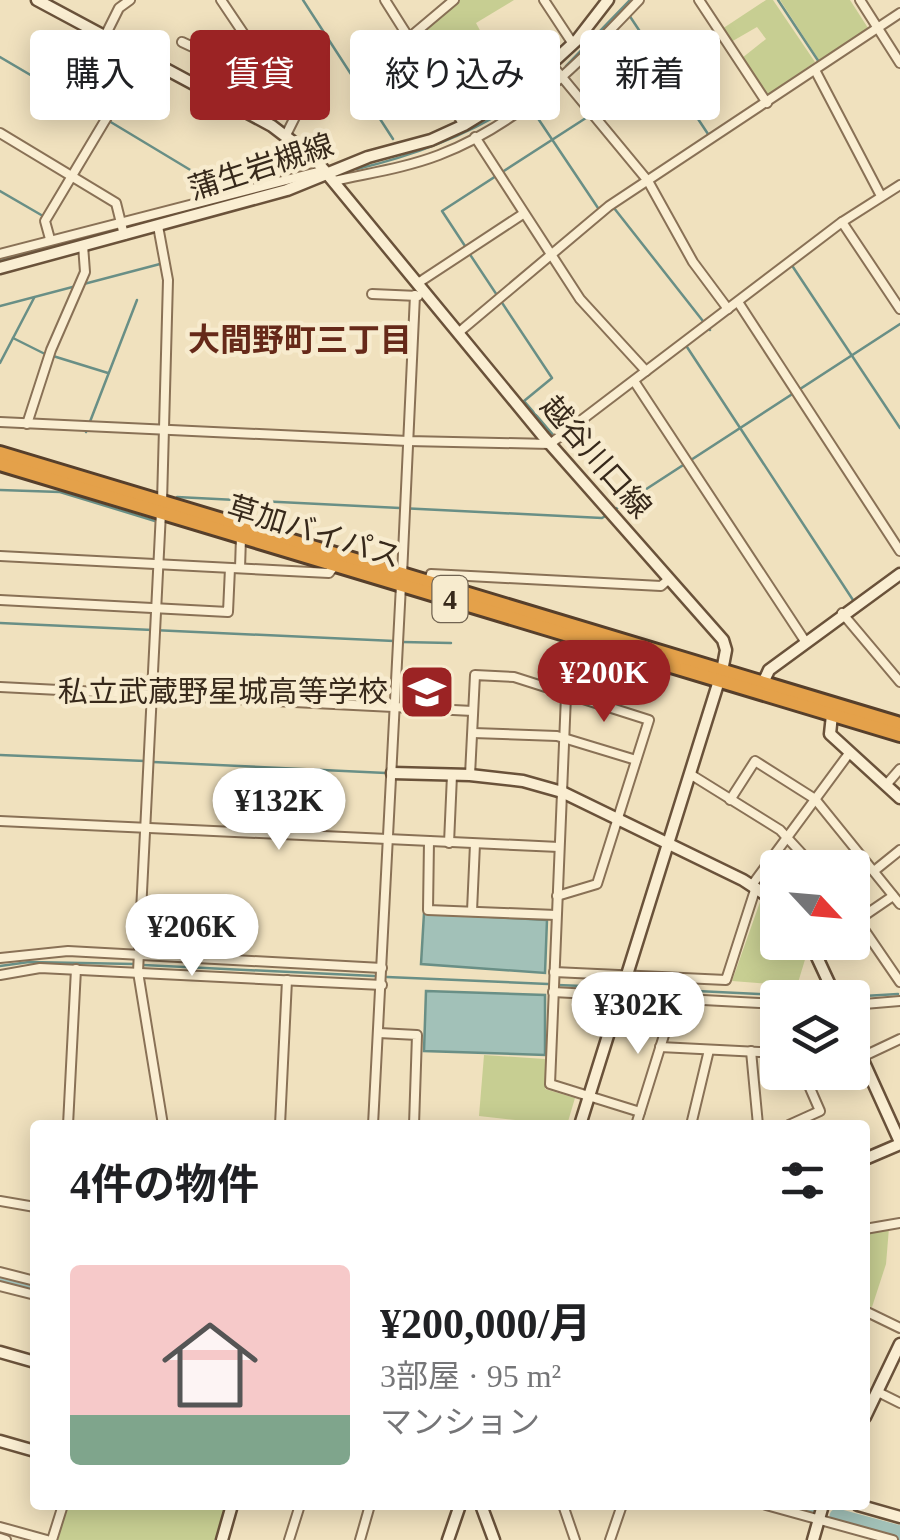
<!DOCTYPE html>
<html lang="ja">
<head>
<meta charset="utf-8">
<style>
	:root { --surface:#fff; --page:#f2f2f2; --text:#202124; --muted:#757577; --line:#e0e0e0; --accent:#9b2324 }
	body { margin:0; font-family:"Times New Roman","Noto Sans JP",serif; background:var(--page); color:var(--text); height:100vh; display:flex; flex-direction:column; font-size:38px; white-space:nowrap }
	* { box-sizing:border-box; margin:0 }
	p { font-size:32px; color:var(--muted) }
	.icon { flex:none; width:55px; height:55px; fill:none; stroke:currentColor; stroke-width:2; stroke-linecap:round; stroke-linejoin:round }
	.map { position:relative; flex:1; overflow:hidden }
	.side { position:absolute; left:30px; top:1120px; width:840px; height:390px; display:flex; flex-direction:column; background:var(--surface); border-radius:10px; box-shadow:0 5px 25px #0003 }
	.side>* { flex:none }
	.hud { position:absolute; left:30px; top:30px; width:840px; height:90px; display:flex; gap:20px }
	.needle { width:65px; rotate:116deg }
	.fabs { position:absolute; left:760px; top:850px; display:grid; gap:20px }
	.fabs a { display:grid; place-items:center; width:110px; height:110px; border-radius:10px; background:var(--surface); box-shadow:0 5px 25px #0003; font-size:50px }
	.price { position:absolute; translate:-50% -85px; padding:0 22px; border-radius:35px; background:#fff; color:#222; font-size:32px; line-height:65px; filter:drop-shadow(0 2px 5px #0008) }
	.price::after { content:''; position:absolute; left:50%; top:60px; width:30px; height:22px; margin-left:-15px; background:inherit; clip-path:polygon(0 0,100% 0,50% 100%) }
	.price.on { background:var(--accent); color:#fff }
	ul { padding:0; list-style:none }
	li { display:flex; align-items:center; gap:30px; height:250px; padding:0 40px }
	li+li { border-top:2px solid var(--line) }
	li span { display:grid; place-items:center; flex:none; width:280px; height:200px; border-radius:10px; color:#555 }
	li>.icon { margin-inline-start:auto }
	span .icon { width:120px; height:120px; fill:#fffc; stroke-width:1 }
	li b { font-size:42px }
	h2 { display:flex; justify-content:space-between; align-items:center; height:120px; padding:0 40px; font-size:42px }
	.chip { padding:0 35px; border-radius:10px; background:var(--surface); box-shadow:0 5px 25px #0003; font-size:35px; line-height:90px }
	.chip.on { background:var(--accent); color:#fff }
	.map>svg:first-child { display:block }
	.green { fill:#c7ce92 }
	.water { fill:#a2c1b8; stroke:#698f86; stroke-width:2.5 }
	.lines { fill:none; stroke-linecap:round; stroke-linejoin:round }
	.stream { stroke:#698f86; stroke-width:2.5 }
	.river { stroke:#a2c1b8; stroke-width:15 }
	.street-casing { stroke:#897156; stroke-width:12 }
	.secondary-casing { stroke:#6a523a; stroke-width:15 }
	.highway-casing { stroke:#563f2b; stroke-width:18 }
	.street { stroke:#faeed2; stroke-width:8 }
	.secondary { stroke:#faeed2; stroke-width:10 }
	.highway { stroke:#e4a14a; stroke-width:12 }
	.labels { text-anchor:middle; stroke-width:9; stroke-linejoin:round; paint-order:stroke }
	.shield { fill:#f7ebce; stroke:#716351; stroke-width:2.5 }
	.shield-label { font-size:28px; font-weight:bold; fill:#37291b }
	.street-label { font-size:30px; fill:#37291b; stroke:#f7ebce }
	.poi-label { font-size:30px; fill:#37291b; stroke:#f7ebce; text-anchor:end }
	.neighbourhood-label { font-size:32px; font-weight:bold; fill:#662919; stroke:#f7ebce }
</style>
</head>
<body>
<div class="map">
<svg width="900" height="1540" viewBox="0 0 900 1540">
	<rect width="100%" height="100%" fill="#f0e1be"/>
	<g class="green">
		<polygon points="460,0 514,0 476,23 489,47 441,79 414,37"/>
		<polygon points="766,0 773,0 815,62 766,96 742,58 766,39 757,27 731,42 722,29"/>
		<polygon points="780,0 850,0 868,28 819,60"/>
		<polygon points="760,902 777,916 778,942 800,943 807,953 797,986 732,981"/>
		<polygon points="484,1055 545,1059 545,1089 575,1098 567,1125 534,1125 534,1122 479,1116"/>
		<polygon points="889,1228 886,1264 872,1307 865,1305 865,1233"/>
		<polygon points="67,1505 228,1505 218,1540 58,1540"/>
	</g>
	<g class="water">
		<polygon points="424,913 547,920 545,973 421,964"/>
		<polygon points="426,991 545,995 545,1055 424,1051"/>
	</g>
	<g class="lines">
		<g class="stream">
			<polyline points="303,0 393,139"/>
			<polyline points="778,0 819,62"/>
			<polyline points="629,15 708,134"/>
			<polyline points="0,57 102,117"/>
			<polyline points="566,66 630,0"/>
			<polyline points="531,108 598,208"/>
			<polyline points="596,111 691,49"/>
			<polyline points="109,121 192,171 199,197"/>
			<path d="M 357,169 C 429,152 497,124 554,76"/>
			<polyline points="0,191 43,216"/>
			<polyline points="614,208 710,330"/>
			<polyline points="129,227 193,209"/>
			<polyline points="465,246 442,211 589,116"/>
			<polyline points="469,253 552,378 524,401 554,436"/>
			<polyline points="0,261 114,231"/>
			<polyline points="793,267 900,428"/>
			<polyline points="0,306 160,264"/>
			<polyline points="13,338 45,354"/>
			<polyline points="687,347 853,600"/>
			<polyline points="53,356 108,373"/>
			<polyline points="0,363 34,298"/>
			<polyline points="86,432 137,300"/>
			<polyline points="0,490 60,492 155,521 158,518"/>
			<polyline points="174,501 177,497 602,518 607,515"/>
			<polyline points="614,510 900,324"/>
			<polyline points="0,623 394,641"/>
			<polyline points="402,642 451,643"/>
			<polyline points="0,755 145,761"/>
			<polyline points="153,762 386,773"/>
			<polyline points="143,965 374,976"/>
			<polyline points="0,966 29,962 134,964"/>
			<polyline points="387,977 548,984"/>
			<polyline points="557,985 609,987"/>
			<polyline points="635,988 821,997"/>
			<polyline points="847,997 898,994"/>
		</g>
		<g class="river">
			<polyline points="0,1278 35,1288"/>
			<polyline points="797,1505 808,1508"/>
			<polyline points="837,1516 900,1533"/>
		</g>
		<g class="street-casing">
			<g id="street">
				<polyline points="221,0 297,113 286,135"/>
				<polyline points="385,0 464,125"/>
				<polyline points="544,0 573,44"/>
				<polyline points="699,0 767,103"/>
				<polyline points="860,0 900,63"/>
				<polyline points="105,36 119,8 130,0"/>
				<polyline points="410,37 454,0"/>
				<polyline points="182,42 240,69 302,82"/>
				<polyline points="552,65 648,181 693,262 728,309"/>
				<polyline points="815,70 881,196"/>
				<polyline points="0,133 116,203 124,235"/>
				<polyline points="475,137 580,299 646,371"/>
				<path d="M 334,181 C 369,173 405,168 439,155 C 522,123 580,62 639,0"/>
				<polyline points="842,222 900,309"/>
				<polyline points="158,226 168,280 162,502"/>
				<polyline points="50,239 45,221 143,57"/>
				<polyline points="0,254 325,170"/>
				<polyline points="418,283 523,214"/>
				<polyline points="372,294 418,296"/>
				<polyline points="738,302 900,551"/>
				<polyline points="458,333 609,206 900,13"/>
				<polyline points="634,381 805,641"/>
				<polyline points="0,422 408,441 550,444 842,222 900,185"/>
				<polyline points="27,424 51,350 85,272 83,245"/>
				<polyline points="161,512 138,972 163,1125"/>
				<polyline points="0,556 329,573 335,565"/>
				<polyline points="240,568 241,537"/>
				<polyline points="402,575 415,295"/>
				<polyline points="429,582 431,574 661,586 669,579"/>
				<polyline points="0,600 228,612 230,568"/>
				<polyline points="842,613 900,682"/>
				<polyline points="571,636 568,647 550,1084 640,1112"/>
				<polyline points="0,687 473,711"/>
				<polyline points="473,733 557,736 636,760"/>
				<polyline points="690,774 780,830 815,868"/>
				<polyline points="470,775 475,675 514,677 649,720 597,884 557,896"/>
				<polyline points="886,785 900,769"/>
				<polyline points="730,800 755,761 815,799 900,904"/>
				<polyline points="0,821 559,847"/>
				<polyline points="429,841 428,910 556,915"/>
				<polyline points="449,843 452,775"/>
				<polyline points="874,871 900,850"/>
				<polyline points="752,885 850,752"/>
				<polyline points="472,911 475,844"/>
				<polyline points="852,912 900,982"/>
				<polyline points="852,924 893,896"/>
				<polyline points="815,951 827,942"/>
				<polyline points="0,958 68,951 382,968"/>
				<polyline points="554,972 726,980 756,887"/>
				<polyline points="0,975 40,968 382,985"/>
				<polyline points="553,992 778,1004"/>
				<polyline points="852,1005 900,1001"/>
				<polyline points="379,1033 417,1035 414,1125"/>
				<polyline points="660,1047 778,1053"/>
				<polyline points="751,1051 758,1125"/>
				<polyline points="862,1057 900,1039"/>
				<polyline points="68,1125 76,969"/>
				<polyline points="280,1125 287,980"/>
				<polyline points="373,1125 401,585"/>
				<polyline points="636,1125 675,1000"/>
				<polyline points="691,1125 709,1050"/>
				<polyline points="789,1125 820,1111 803,1072"/>
				<polyline points="0,1201 35,1207"/>
				<polyline points="865,1229 900,1223"/>
				<polyline points="0,1272 35,1281"/>
				<polyline points="0,1286 35,1295"/>
				<polyline points="865,1311 900,1328"/>
				<polyline points="878,1392 900,1403"/>
				<polyline points="563,1505 575,1540"/>
				<polyline points="766,1505 893,1540"/>
				<polyline points="0,1527 47,1540"/>
				<polyline points="0,1538 6,1540"/>
				<polyline points="52,1540 63,1505"/>
				<polyline points="289,1540 300,1505"/>
				<polyline points="360,1540 370,1505"/>
				<polyline points="610,1540 622,1505"/>
			</g>
		</g>
		<g class="secondary-casing">
			<g id="secondary">
				<polyline points="37,0 272,126 314,158 543,436 723,640 726,650 722,671 580,1125"/>
				<polyline points="0,268 287,190 368,157 431,140 464,125 527,86 577,40 608,0"/>
				<polyline points="761,687 769,670 900,574"/>
				<polyline points="832,715 830,734 900,798"/>
				<polyline points="392,773 470,775 523,781 562,792 743,880 778,903"/>
				<polyline points="810,942 836,998"/>
				<polyline points="852,1036 900,1142"/>
				<polyline points="865,1159 900,1144"/>
				<polyline points="0,1352 35,1362"/>
				<polyline points="865,1417 900,1344"/>
				<polyline points="0,1441 35,1451"/>
				<polyline points="481,1505 494,1540"/>
				<polyline points="858,1505 900,1517"/>
				<polyline points="222,1540 232,1505"/>
				<polyline points="448,1540 460,1505"/>
				<polyline points="813,1540 823,1505"/>
			</g>
		</g>
		<g class="highway-casing">
			<g id="highway">
				<polyline points="0,453 900,724"/>
				<polyline points="0,464 900,735"/>
			</g>
		</g>
		<use href="#street" class="street"/>
		<use href="#secondary" class="secondary"/>
		<use href="#highway" class="highway"/>
	</g>
	<defs>
		<g id="school-square" transform="scale(2.875)"><rect x="-9" y="-9" width="18" height="18" rx="4" fill="#9b2324" stroke="#f7ebce"/><path d="M0-5L7-2L0 1L-7-2ZM-4 1L0 2.5L4 1V4Q0 6-4 4Z" fill="#fff"/></g>
	</defs>
	<g fill-rule="evenodd">
		<use href="#school-square" x="427" y="692"/>
	</g>
	<g class="labels">
		<rect class="shield" x="432.5" y="576" width="35" height="46" rx="8"/>
		<g class="shield-label">
			<text x="450" y="609">4</text>
		</g>
		<g class="street-label">
			<text transform="translate(261 167) rotate(-18)" y="10">蒲生岩槻線</text>
			<text transform="translate(596 457) rotate(49)" y="10">越谷川口線</text>
			<text transform="translate(314 532) rotate(17)" y="10">草加バイパス</text>
		</g>
		<g class="poi-label">
			<text x="388" y="702">私立武蔵野星城高等学校</text>
		</g>
		<g class="neighbourhood-label">
			<text x="300" y="351">大間野町三丁目</text>
		</g>
	</g>
</svg>
<div class="fabs">
<a><svg class="needle" viewBox="-14 -14 28 28"><path d="M0-13l5 13h-10z" fill="#e53935"/><path d="M0 13l5-13h-10z" fill="#757577"/></svg></a>
<a><svg class="icon" aria-label="layers" viewBox="0 0 24 24"><path d="M12 4l9 5-9 5-9-5zM3 14l9 5 9-5"/></svg></a>
</div>
<b class="price on" style="left:604px;top:725px">¥200K</b>
<b class="price" style="left:279px;top:853px">¥132K</b>
<b class="price" style="left:192px;top:979px">¥206K</b>
<b class="price" style="left:638px;top:1057px">¥302K</b>
<div class="hud">
<a class="chip">購入</a>
<a class="chip on">賃貸</a>
<a class="chip">絞り込み</a>
<a class="chip">新着</a>
</div>
<section class="side">
<h2>4件の物件<svg class="icon" aria-label="filters" viewBox="0 0 24 24"><path d="M4 7h16M4 17h16"/><circle cx="9" cy="7" r="2"/><circle cx="15" cy="17" r="2"/></svg></h2>
<ul>
<li><span style="background:linear-gradient(#f6c9c9 75%,#7fa58c 0)"><svg class="icon" aria-label="home" viewBox="0 0 24 24"><path d="M3 11l9-7 9 7M6 9v11h12V9"/></svg></span><div><b>¥200,000/月</b><p>3部屋 · 95 m²</p><p>マンション</p></div></li>
</ul>
</section>
</div>
</body>
</html>
